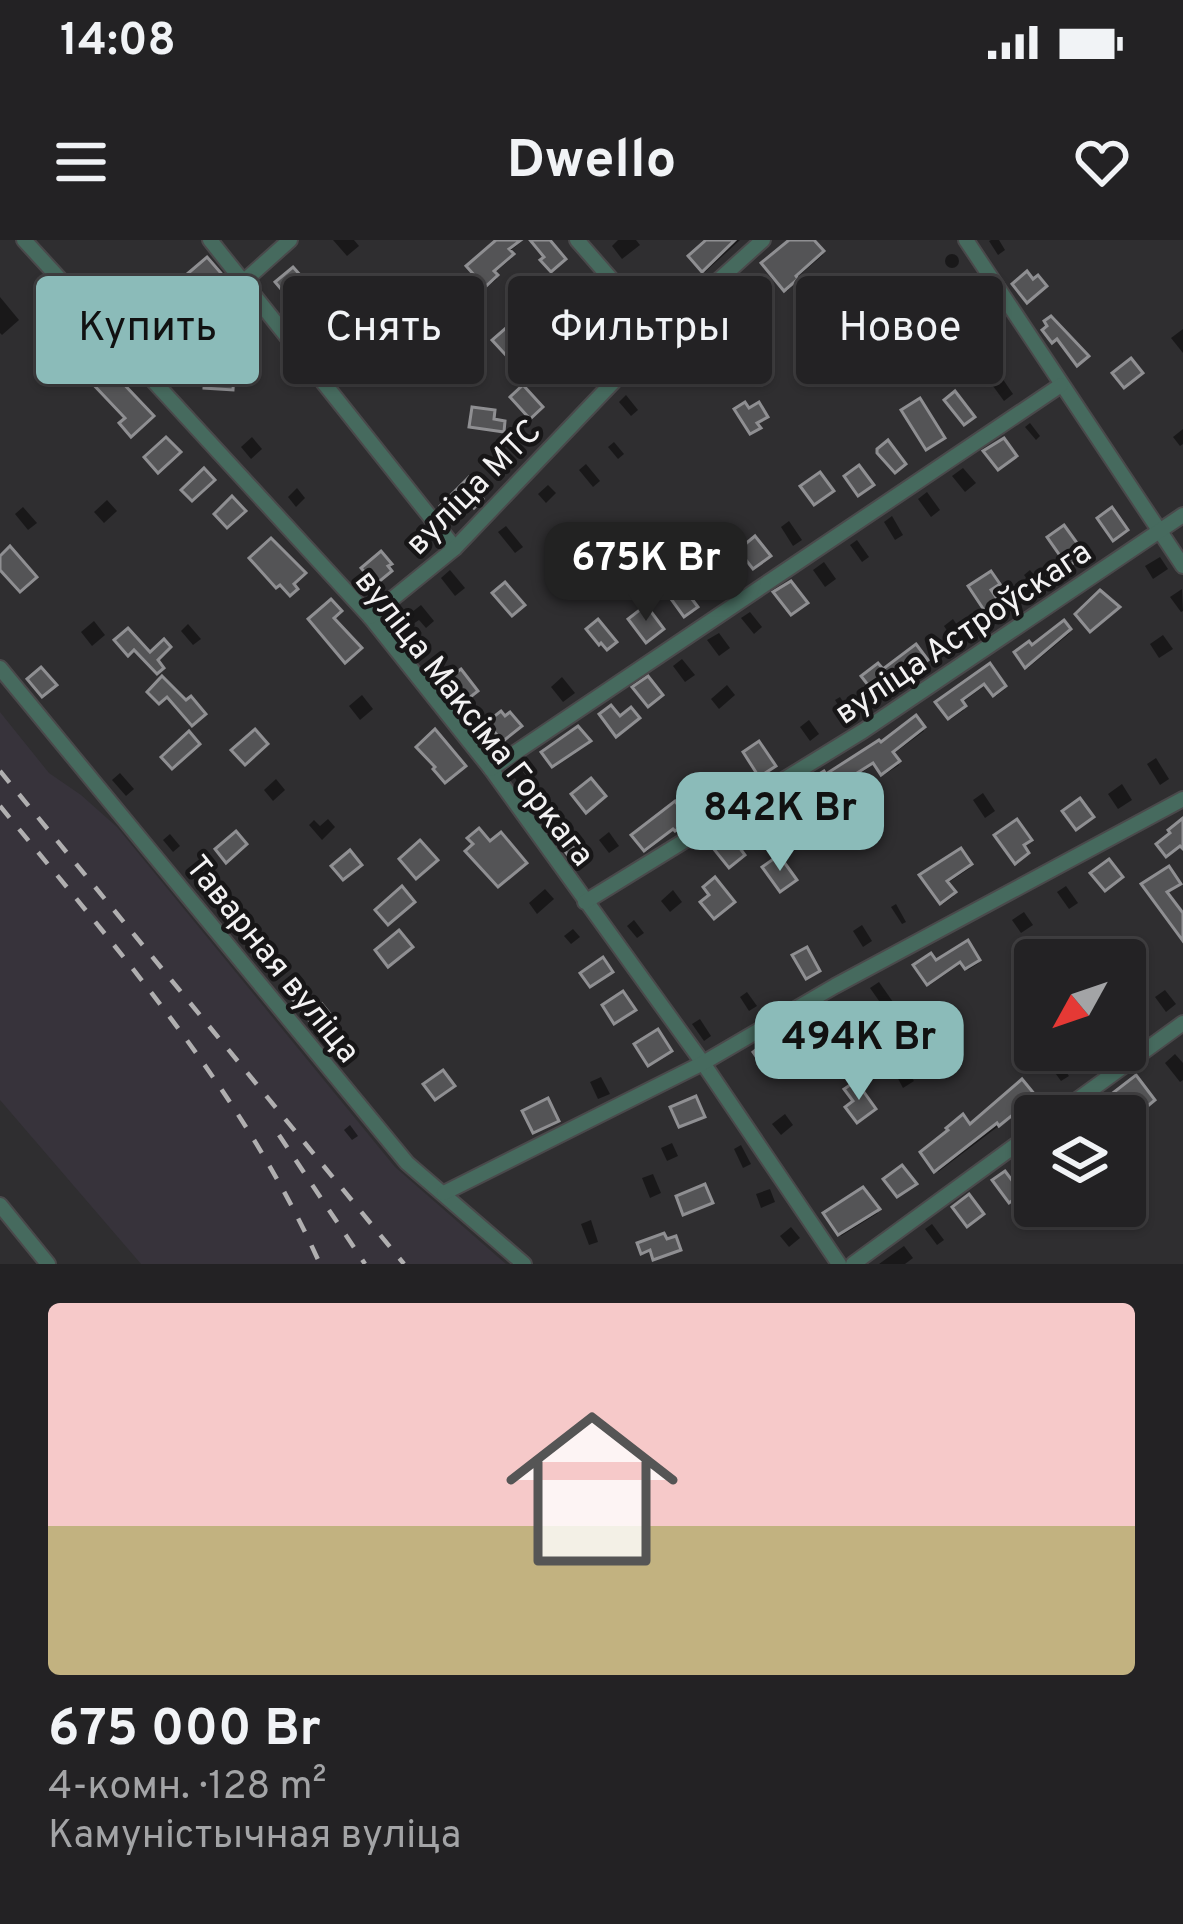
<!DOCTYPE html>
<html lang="ru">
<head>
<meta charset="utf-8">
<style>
	:root { --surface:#232224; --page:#2b2a2c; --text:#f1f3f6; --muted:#a3a4a6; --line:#403f41; --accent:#8bbbb9 }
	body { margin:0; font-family:Overpass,sans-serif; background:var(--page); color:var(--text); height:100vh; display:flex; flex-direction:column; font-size:45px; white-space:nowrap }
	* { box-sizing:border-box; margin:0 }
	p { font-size:39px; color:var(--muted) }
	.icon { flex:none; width:66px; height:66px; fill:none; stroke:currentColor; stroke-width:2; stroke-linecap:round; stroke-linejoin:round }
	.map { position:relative; height:1024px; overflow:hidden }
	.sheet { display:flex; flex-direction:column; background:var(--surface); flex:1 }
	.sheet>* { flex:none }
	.guide { position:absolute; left:36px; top:36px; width:1113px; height:108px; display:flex; gap:24px }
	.needle { width:78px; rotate:230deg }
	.fabs { position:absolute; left:1014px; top:699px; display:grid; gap:24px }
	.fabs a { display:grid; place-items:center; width:132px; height:132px; border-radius:12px; background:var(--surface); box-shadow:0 3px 9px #0004,0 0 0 3px var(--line); font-size:60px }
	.price { position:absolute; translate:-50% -102px; padding:0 27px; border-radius:24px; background:var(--accent); color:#111; font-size:39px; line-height:78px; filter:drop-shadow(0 3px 6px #0008) }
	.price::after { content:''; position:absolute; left:50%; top:72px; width:36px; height:27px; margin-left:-18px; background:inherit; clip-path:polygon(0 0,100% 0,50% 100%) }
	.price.on { background:#222; color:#fff }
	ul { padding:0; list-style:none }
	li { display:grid; align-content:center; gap:24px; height:636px; padding:0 48px }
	li span { display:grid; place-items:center; height:372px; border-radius:12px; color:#555 }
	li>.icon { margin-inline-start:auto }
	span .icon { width:216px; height:216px; fill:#fffc; stroke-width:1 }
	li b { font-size:51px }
	.pill { padding:0 42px; border-radius:12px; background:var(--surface); box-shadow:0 3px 9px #0004,0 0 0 3px var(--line); font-size:42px; line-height:108px }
	.pill.on { background:var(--accent); color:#111 }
	.status { display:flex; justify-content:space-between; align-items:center; height:84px; padding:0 60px; background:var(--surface); direction:ltr }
	.status svg { height:33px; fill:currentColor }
	header { display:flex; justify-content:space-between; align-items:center; height:156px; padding:0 48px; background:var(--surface); font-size:54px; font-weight:700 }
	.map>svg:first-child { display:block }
	.built { fill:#37333b }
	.shadow { fill:#0007 }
	.building { fill:#545456; stroke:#8f8f92; stroke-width:3 }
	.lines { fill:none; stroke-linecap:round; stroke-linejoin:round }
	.minor-casing { stroke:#4a494b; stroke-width:18 }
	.minor { stroke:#466a5e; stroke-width:14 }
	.rail { stroke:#b0afb0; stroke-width:4.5; stroke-dasharray:15 15; stroke-linecap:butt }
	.labels { text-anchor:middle; stroke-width:9; stroke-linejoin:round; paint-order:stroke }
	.street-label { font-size:33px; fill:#f3f2f3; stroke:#171617 }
</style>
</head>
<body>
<div class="status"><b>14:08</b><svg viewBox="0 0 49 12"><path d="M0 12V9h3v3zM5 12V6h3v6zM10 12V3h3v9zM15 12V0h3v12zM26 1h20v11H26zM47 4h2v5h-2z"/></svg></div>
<header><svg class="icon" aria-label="menu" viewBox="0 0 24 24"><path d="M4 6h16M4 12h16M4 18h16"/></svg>Dwello<svg class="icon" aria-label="heart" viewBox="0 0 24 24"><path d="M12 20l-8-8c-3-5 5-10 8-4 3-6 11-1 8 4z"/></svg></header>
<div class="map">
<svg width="1183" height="1024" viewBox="0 0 1183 1024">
	<rect width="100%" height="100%" fill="#2f2e30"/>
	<polygon class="built" points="0,472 49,533 81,555 117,587 395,927 506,1024 141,1024 0,860"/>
	<g class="shadow">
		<polygon points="333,0 354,0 359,6 347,16"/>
		<polygon points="501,0 522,1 508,13 512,18 493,34 497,39 487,47 470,27"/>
		<polygon points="618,0 636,0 640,5 622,19 612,6"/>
		<polygon points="710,0 740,0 705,32 692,16"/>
		<polygon points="793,0 810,0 823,15 795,39 797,42 787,51 765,24"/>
		<polygon points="991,0 999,0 1005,10 998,15 989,1"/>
		<circle cx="952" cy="21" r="7"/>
		<polygon points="648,36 667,58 659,64 641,42"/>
		<polygon points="116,44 129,58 118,68 108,57 114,51 112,47"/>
		<polygon points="171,56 185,76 172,86 175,91 170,95 166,88 148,105 134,90"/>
		<polygon points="0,57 19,80 2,95 0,93"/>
		<polygon points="983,62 991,74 975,84 967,72"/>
		<polygon points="807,75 819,90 814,94 802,79"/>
		<polygon points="706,83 726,107 715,116 712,113 687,134 674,118 694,101"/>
		<polygon points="1183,89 1183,113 1171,98"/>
		<polygon points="545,105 557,119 549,126 537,112"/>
		<polygon points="1000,135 1013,154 1004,161 990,142"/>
		<polygon points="626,155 638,170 631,176 619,162"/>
		<polygon points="1030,183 1040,196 1036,200 1025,187"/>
		<polygon points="1183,189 1183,204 1180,206 1173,197"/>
		<polygon points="252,197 262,209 251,219 241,207"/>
		<polygon points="614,202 624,214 618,219 608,207"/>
		<polygon points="586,224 600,241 593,247 579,230"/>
		<polygon points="963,228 976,243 965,252 952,236"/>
		<polygon points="548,245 556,253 546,263 538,254"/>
		<polygon points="297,248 305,258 296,267 288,257"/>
		<polygon points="927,252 940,270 931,277 918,259"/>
		<polygon points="107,260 117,271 104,283 94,272"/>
		<polygon points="23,267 37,283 28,290 15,274"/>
		<polygon points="892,276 903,295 895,300 884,282"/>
		<polygon points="789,281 802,300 793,306 781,287"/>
		<polygon points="506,286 523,307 515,313 498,292"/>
		<polygon points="857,300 869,317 862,322 850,305"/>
		<polygon points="1160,317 1168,329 1153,339 1145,326"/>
		<polygon points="824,322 836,339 825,347 813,330"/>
		<polygon points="719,329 732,347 723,354 709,336"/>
		<polygon points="450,330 465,348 455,356 441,338"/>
		<polygon points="1030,330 1044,348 1037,353 1024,335"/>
		<polygon points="1182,349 1183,371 1181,372 1170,357"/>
		<polygon points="421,365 434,381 426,388 419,380 413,384 407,376"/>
		<polygon points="750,372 762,387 754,394 741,378"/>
		<polygon points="953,379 966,399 957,406 944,386"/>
		<polygon points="94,381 105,395 92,406 81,392"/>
		<polygon points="188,384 201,399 193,405 181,391"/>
		<polygon points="1063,384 1070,393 1028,428 1018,413 1031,409"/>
		<polygon points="719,393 730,408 719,416 707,400"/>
		<polygon points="1163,395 1173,409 1159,418 1150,404"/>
		<polygon points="915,408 927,424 881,458 865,436 882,434"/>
		<polygon points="682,419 695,435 685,442 673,426"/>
		<polygon points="989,427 1005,449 996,456 987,444 960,464 964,470 951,479 939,462"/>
		<polygon points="562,437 575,453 563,462 551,447"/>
		<polygon points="727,445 735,455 719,469 711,459"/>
		<polygon points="362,455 373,469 360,480 349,466"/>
		<polygon points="840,457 852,476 847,479 835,460"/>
		<polygon points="915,479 924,491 892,515 899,525 884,535 876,523 834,551 837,556 832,560 818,538 825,538 880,506"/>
		<polygon points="809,480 819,494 810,501 800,487"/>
		<polygon points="578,490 589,504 555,527 545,513"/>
		<polygon points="1156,518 1169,539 1160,545 1147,524"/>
		<polygon points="519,527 529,540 521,546 511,533"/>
		<polygon points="120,533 134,549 126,556 112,540"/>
		<polygon points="276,539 285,550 273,561 264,550"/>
		<polygon points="718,540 729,556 718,563 707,547"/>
		<polygon points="1122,544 1132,560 1118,569 1108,554"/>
		<polygon points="983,553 995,571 985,578 973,560"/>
		<polygon points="675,565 688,584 678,591 676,588 647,611 635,595"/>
		<polygon points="328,579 335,587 322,600 309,585 314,580 320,586"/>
		<polygon points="609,592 619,606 609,613 599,600"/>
		<polygon points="170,594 180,606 173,612 163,600"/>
		<polygon points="960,612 970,628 946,644 954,656 943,664 923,636"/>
		<polygon points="1066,646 1078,663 1069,669 1057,652"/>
		<polygon points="545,649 554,659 537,674 529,663"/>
		<polygon points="673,650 682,662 670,672 661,661"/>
		<polygon points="896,664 906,682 902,684 891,667"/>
		<polygon points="1024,672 1033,685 1021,693 1012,680"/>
		<polygon points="634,680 644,693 637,698 627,686"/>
		<polygon points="862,685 872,701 863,707 853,691"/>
		<polygon points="573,689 580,697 571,704 564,696"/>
		<polygon points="967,704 979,723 968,730 963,722 930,745 917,726 935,724"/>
		<polygon points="879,742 893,762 884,768 870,748"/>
		<polygon points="1165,750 1176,764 1166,772 1155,757"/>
		<polygon points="747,752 757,766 749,771 740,757"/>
		<polygon points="700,779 711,796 704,801 692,784"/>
		<polygon points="1175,814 1183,823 1183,840 1180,842 1165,823"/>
		<polygon points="1058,821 1069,836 1061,841 1050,826"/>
		<polygon points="905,827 914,841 903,848 895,833"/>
		<polygon points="601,837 610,854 598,859 590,842"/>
		<polygon points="1021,843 1034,859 938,932 924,912 970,888"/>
		<polygon points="785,874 793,885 781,895 772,884"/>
		<polygon points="350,885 358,896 352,900 344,890"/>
		<polygon points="672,903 678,916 667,921 661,908"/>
		<polygon points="741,905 751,924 743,928 734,909"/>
		<polygon points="653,934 661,953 650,958 642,938"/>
		<polygon points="770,949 775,962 761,968 756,954"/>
		<polygon points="862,951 878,973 841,996 827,974"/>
		<polygon points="591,980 598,1002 589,1005 581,984"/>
		<polygon points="932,984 944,1000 937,1005 925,989"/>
		<polygon points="791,987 800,998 789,1007 780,996"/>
		<polygon points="904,1006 913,1018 905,1024 879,1024"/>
	</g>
	<g class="building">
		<polygon points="496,0 521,0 509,9 514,14 494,31 498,35 485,47 466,26"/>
		<polygon points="530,0 550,0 566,19 551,32 540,20 544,17"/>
		<polygon points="706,0 735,0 702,32 688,16"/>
		<polygon points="789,0 814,0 824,11 796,36 798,39 784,51 761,23"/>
		<polygon points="207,17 227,40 206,58 186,35"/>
		<polygon points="293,27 311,47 292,62 275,42"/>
		<polygon points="1027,31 1033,39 1038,35 1047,46 1027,63 1012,44"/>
		<polygon points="899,41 913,62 885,80 875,64 887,56 884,52"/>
		<polygon points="739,48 755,66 740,78 725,60"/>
		<polygon points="454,49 465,63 453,72 457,76 448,84 433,67"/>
		<polygon points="172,52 186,73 173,82 176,87 167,95 163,89 145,105 130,90 150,71 149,68"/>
		<polygon points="54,70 76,93 60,109 38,85"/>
		<polygon points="1051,76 1089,116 1077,126 1057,99 1052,103 1042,90 1047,86 1044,81"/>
		<polygon points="706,79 727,103 712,116 709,113 684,134 670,117 691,100 687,95"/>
		<polygon points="507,87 528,111 514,124 492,100"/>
		<polygon points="592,92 609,110 594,124 578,105"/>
		<polygon points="90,116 113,140 117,137 154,176 131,197 119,183 125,178 88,139 85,141 75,130"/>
		<polygon points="1131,118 1143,133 1124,148 1112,133"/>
		<polygon points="205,127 218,127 218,133 234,134 233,150 204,148"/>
		<polygon points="523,145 543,167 530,179 510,157"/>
		<polygon points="955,151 975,177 964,185 944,160"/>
		<polygon points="920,158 945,198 926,210 901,170"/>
		<polygon points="745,162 749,168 759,162 768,177 757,183 761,188 750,194 734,169"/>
		<polygon points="472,167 495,170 494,179 505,181 504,192 469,187"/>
		<polygon points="166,197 181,212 158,233 144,217"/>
		<polygon points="1004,198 1017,216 998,230 983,211"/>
		<polygon points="888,200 906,224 895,233 877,213 877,209"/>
		<polygon points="859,225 874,245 858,256 844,236"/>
		<polygon points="204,228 215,240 192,261 181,250"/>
		<polygon points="820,232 834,251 814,265 800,246"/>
		<polygon points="469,237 479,247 476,251 483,259 474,268 470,263 453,279 440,266"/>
		<polygon points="232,256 246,271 227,288 214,274"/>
		<polygon points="1112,267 1128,290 1113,301 1097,278"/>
		<polygon points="1064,285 1085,314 1068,327 1047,297"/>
		<polygon points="581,291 596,311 592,314 597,320 588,327 584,321 580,324 564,303"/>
		<polygon points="755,296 771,316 753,329 738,310"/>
		<polygon points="271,298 306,333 294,344 298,349 290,356 280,345 276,348 249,318"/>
		<polygon points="10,306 37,337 20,352 0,330 0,316"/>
		<polygon points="381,311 392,324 388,326 392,331 375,345 361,328"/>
		<polygon points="991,331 1000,344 991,350 1006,372 992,382 968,346"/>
		<polygon points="791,341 808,363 791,375 773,352"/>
		<polygon points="505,342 525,365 512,376 492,353"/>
		<polygon points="679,342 698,367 684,377 666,352"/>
		<polygon points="1100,350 1120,367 1090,392 1075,374"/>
		<polygon points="331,359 342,371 334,378 362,408 345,423 308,379"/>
		<polygon points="646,365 664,389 646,403 628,379"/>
		<polygon points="598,379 617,402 607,410 601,403 599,405 586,389"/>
		<polygon points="1064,380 1071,389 1025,428 1014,412 1029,401 1032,405"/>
		<polygon points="128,388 150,412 164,399 171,407 158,420 164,428 157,434 134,410 128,416 114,400"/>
		<polygon points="916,404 928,420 878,458 861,436 878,423 883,429"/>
		<polygon points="990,423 1006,446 993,456 984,444 962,460 966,466 948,479 935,462"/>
		<polygon points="41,427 57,445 42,457 27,439"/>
		<polygon points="461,429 478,451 464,462 457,454 453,457 442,443"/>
		<polygon points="162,436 186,460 191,456 206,474 192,486 167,457 159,464 147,452"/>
		<polygon points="648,436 663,455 648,467 632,447"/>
		<polygon points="611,465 620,476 631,467 640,478 616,497 599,474"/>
		<polygon points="501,471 505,476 510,472 522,486 502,502 494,491 490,494 483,485"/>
		<polygon points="916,475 925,487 893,512 900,521 881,535 873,523 835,547 839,553 829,559 814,537 824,531 826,534 879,500 881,502"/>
		<polygon points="578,486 591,501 552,527 541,512"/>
		<polygon points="255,489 268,504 245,525 231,510"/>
		<polygon points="435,489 466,526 445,543 433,529 435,527 416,507"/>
		<polygon points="189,491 200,504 172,529 161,517"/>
		<polygon points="759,501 776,526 759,537 743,512"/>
		<polygon points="591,538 606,556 586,573 571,554"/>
		<polygon points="1080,558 1094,577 1076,590 1062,571"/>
		<polygon points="675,561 690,581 675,591 673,589 644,611 631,595"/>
		<polygon points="772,566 786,583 769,597 754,580"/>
		<polygon points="1183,578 1183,609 1180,606 1166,617 1156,604 1170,593 1168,590"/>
		<polygon points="1017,579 1032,600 1024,605 1029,613 1015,624 994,595"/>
		<polygon points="561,581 579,603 567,614 549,590"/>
		<polygon points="479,588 490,601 501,592 527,623 498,647 465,611 473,604 467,598"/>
		<polygon points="236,591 247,604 226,623 215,609"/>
		<polygon points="730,595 745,615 729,628 713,608"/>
		<polygon points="420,600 438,620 416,639 399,619"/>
		<polygon points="961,608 972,624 947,641 956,652 940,664 919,635"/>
		<polygon points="350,610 362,625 343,640 331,626"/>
		<polygon points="779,615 797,640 780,652 762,627"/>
		<polygon points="1109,619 1123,637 1105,651 1090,633"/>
		<polygon points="1169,626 1181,644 1167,652 1183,673 1183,701 1141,644"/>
		<polygon points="715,637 735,662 714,679 700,662 709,655 703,647"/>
		<polygon points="402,646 415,662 388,685 375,670"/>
		<polygon points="399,690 413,707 388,727 375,710"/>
		<polygon points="968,700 980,720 965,729 960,722 927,745 913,725 931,713 936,720"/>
		<polygon points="807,707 820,731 806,739 792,715"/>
		<polygon points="603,717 613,732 590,747 580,733"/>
		<polygon points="304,751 318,767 322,764 331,775 315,788 293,760"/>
		<polygon points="623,751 636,770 614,784 602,765"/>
		<polygon points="825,768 831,777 836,774 845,787 828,799 812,778"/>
		<polygon points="658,789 672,811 648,826 634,804"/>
		<polygon points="767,801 783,823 768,834 753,812"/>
		<polygon points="443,830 455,846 435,860 423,844"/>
		<polygon points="1136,835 1155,860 1132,879 1129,876 1083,876"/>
		<polygon points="1022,839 1036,856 999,886 997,883 934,932 920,912 948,890 946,888 963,874 970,884"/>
		<polygon points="856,841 876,869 857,883 845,867 853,861 844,849"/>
		<polygon points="696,856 705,877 679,887 670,867"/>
		<polygon points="548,858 559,881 533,893 522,871"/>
		<polygon points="902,925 917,944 897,957 883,939"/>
		<polygon points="1005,931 1014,943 1018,939 1027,950 1009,963 992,940"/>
		<polygon points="705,944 713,963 683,975 676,956"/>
		<polygon points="863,947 880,969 838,995 823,973"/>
		<polygon points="969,954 984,974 967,987 952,967"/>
		<polygon points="664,993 667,999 676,996 681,1010 653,1020 650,1010 641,1014 637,1003"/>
	</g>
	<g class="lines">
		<g class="minor-casing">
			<g id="minor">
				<polyline points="24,0 370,377 491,529 703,823 839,1024"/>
				<polyline points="210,0 455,308"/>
				<polyline points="577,0 659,94"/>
				<polyline points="966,0 1183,326"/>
				<polyline points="145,130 290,0"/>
				<polyline points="370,377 455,308 659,94 763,0"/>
				<polyline points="0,428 407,923 524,1024"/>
				<polyline points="491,529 1061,145"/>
				<polyline points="585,662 863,491 1183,275"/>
				<polyline points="1055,876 1183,783"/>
				<polyline points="444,953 703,823 835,746 1183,559"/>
				<polyline points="0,965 48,1024"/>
				<polyline points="853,1024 1035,891"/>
			</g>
		</g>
		<use href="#minor" class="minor"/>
		<g class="rail">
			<polyline points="0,531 404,1024"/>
			<path d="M 0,566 C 118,710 243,852 320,1024"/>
			<polyline points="279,895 365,1024"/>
		</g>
	</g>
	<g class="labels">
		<g class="street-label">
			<text transform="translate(472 246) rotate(-45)" y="12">вуліца МТС</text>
			<text transform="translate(962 391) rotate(-34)" y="12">вуліца Астроўскага</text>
			<text transform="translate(476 477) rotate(52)" y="12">вуліца Максіма Горкага</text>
			<text transform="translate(274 718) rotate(51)" y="12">Таварная вуліца</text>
		</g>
	</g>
</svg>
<div class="fabs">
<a><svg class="needle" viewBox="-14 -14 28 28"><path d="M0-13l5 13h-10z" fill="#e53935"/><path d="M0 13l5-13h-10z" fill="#a3a4a6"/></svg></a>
<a><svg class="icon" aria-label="layers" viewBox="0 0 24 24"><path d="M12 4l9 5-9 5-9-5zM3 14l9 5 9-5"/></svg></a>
</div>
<b class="price on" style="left:646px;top:384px">675K Br</b>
<b class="price" style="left:780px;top:634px">842K Br</b>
<b class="price" style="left:859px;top:863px">494K Br</b>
<div class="guide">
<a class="pill on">Купить</a>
<a class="pill">Снять</a>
<a class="pill">Фильтры</a>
<a class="pill">Новое</a>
</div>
</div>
<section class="sheet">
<ul>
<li><span style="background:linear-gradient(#f6c9c9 60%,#c2b280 0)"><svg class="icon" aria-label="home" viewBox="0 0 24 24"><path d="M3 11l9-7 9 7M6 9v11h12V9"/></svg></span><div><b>675 000 Br</b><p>4-комн. · 128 m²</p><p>Камуністычная вуліца</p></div></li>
</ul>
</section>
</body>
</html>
